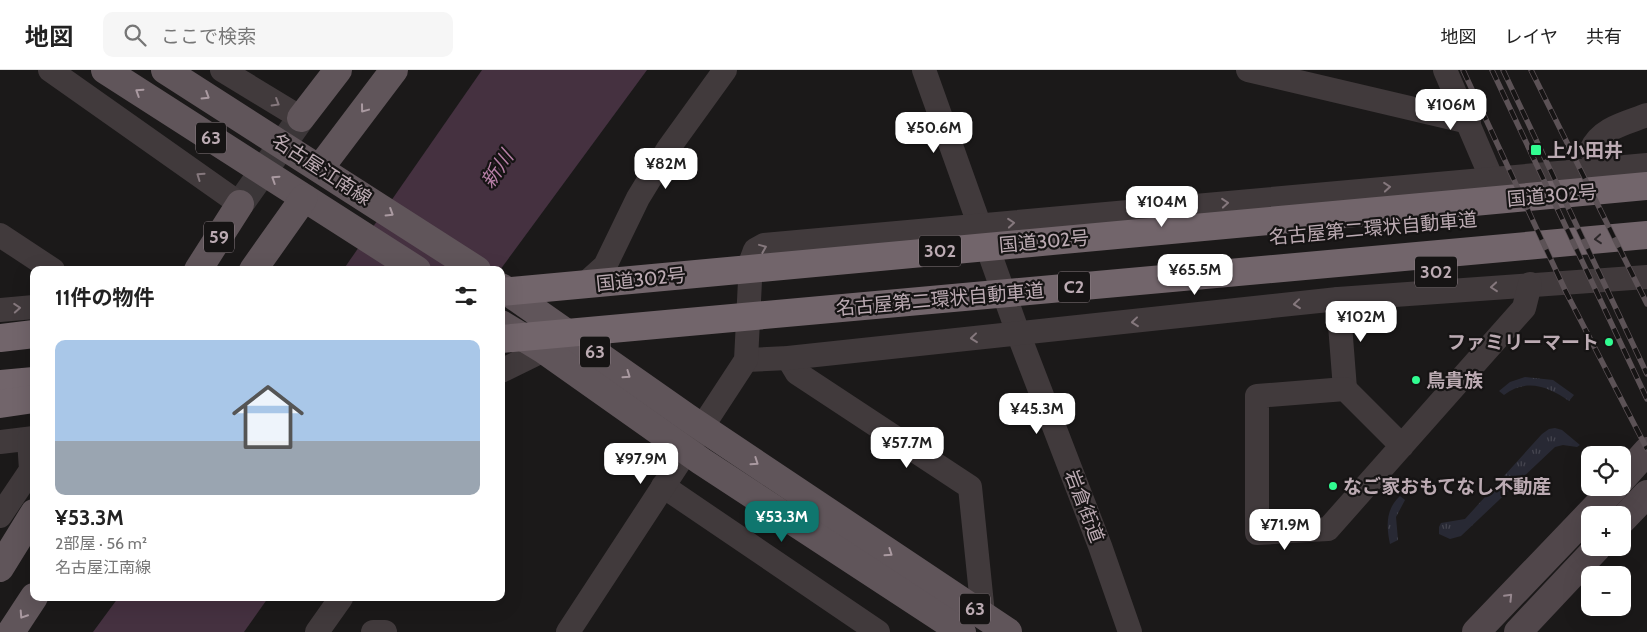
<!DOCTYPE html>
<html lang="ja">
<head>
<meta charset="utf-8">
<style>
	:root { --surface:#fff; --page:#f6f6f6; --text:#222; --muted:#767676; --line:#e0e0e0; --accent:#0f766e }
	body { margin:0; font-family:Cabin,"Noto Sans JP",sans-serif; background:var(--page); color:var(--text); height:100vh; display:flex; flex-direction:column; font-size:19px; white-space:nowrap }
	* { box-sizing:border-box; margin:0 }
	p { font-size:16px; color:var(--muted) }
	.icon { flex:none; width:28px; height:28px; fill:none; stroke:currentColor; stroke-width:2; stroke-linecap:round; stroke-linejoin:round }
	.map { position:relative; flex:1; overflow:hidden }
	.drawer { position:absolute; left:30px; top:196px; width:475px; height:335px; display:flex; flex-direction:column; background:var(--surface); border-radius:10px; box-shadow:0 5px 20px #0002 }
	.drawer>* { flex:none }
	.buttons { position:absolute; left:1581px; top:376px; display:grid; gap:10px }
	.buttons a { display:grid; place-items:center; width:50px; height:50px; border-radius:10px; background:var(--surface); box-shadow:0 5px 20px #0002; font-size:25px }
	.price { position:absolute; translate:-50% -42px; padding:0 11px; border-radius:10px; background:#fff; color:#222; font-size:16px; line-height:32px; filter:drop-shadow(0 1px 2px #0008) }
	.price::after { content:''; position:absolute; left:50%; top:30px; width:15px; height:11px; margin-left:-8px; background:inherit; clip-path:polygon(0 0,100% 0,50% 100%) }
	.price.on { background:var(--accent); color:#fff }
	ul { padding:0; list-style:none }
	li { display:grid; align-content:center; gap:10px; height:265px; padding:0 25px }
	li+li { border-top:1px solid var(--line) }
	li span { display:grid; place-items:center; height:155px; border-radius:10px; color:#555 }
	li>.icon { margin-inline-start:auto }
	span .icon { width:90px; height:90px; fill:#fffc; stroke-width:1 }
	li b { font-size:21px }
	h2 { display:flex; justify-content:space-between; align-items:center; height:60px; padding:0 25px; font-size:21px }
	header { display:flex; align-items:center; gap:30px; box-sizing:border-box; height:70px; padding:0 25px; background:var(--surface); border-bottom:1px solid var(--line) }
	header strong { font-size:24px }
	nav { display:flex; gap:28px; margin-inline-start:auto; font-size:18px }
	.search { width:350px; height:45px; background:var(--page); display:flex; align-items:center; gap:12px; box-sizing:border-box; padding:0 18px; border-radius:10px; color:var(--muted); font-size:19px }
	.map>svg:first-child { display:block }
	.grass { fill:url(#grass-tufts) }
	.water { fill:#453140 }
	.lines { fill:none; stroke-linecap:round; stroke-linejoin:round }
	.primary-tunnel { stroke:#3b3638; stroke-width:28; stroke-dasharray:28 14; stroke-linecap:butt }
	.street { stroke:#413a3c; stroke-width:24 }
	.secondary { stroke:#51474b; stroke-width:28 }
	.primary { stroke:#60555a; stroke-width:28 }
	.highway { stroke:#72656b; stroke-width:28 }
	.rail-casing { stroke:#5c5256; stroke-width:5.5 }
	.rail { stroke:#161414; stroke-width:4; stroke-dasharray:11; stroke-linecap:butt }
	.oneway { stroke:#aa9aa1 }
	.oneway2 { stroke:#85787d }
	.oneway3 { stroke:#2d282a }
	.oneway4 { stroke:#97888f }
	.poi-dot { fill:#31fc91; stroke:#161414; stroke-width:2 }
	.labels { text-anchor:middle; stroke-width:4.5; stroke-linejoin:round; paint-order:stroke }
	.shield { fill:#161414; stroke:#8a7e83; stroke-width:1 }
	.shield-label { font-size:18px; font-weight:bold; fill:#bcabb3 }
	.poi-label { font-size:19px; font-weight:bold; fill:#bcabb3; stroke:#161414; text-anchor:start }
	.street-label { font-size:19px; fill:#bcabb3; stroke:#161414 }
	.water-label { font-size:20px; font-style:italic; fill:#b880a8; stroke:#161414 }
</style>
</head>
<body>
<header>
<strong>地図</strong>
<div class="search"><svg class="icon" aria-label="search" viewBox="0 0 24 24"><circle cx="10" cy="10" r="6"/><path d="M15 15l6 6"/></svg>ここで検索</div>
<nav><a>地図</a><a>レイヤ</a><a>共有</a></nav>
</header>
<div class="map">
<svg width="1647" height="562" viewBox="0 0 1647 562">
	<defs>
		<pattern id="grass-tufts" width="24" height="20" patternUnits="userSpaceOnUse" patternTransform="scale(1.25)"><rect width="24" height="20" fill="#282934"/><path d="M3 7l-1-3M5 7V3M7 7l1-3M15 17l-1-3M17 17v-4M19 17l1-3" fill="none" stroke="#45454f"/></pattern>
	</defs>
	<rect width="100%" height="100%" fill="#1b1919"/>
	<g class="grass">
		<path d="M 1525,307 L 1553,310 L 1574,325 L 1569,331 C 1548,316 1526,308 1504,325 L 1499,321 L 1510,312 Z"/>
		<polygon points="1555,358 1562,360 1580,375 1577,377 1563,375 1555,377 1461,466 1450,469 1439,464 1439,457 1441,453 1465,449 1542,364 1549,359"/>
		<path d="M 1400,426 L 1405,430 L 1396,447 L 1398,470 L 1390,474 C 1386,455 1386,439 1400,426 Z"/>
	</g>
	<g class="water">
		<polygon points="482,0 647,0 500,200 343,200"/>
		<polygon points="118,528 268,528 244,562 93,562"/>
	</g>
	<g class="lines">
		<polyline class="primary-tunnel" points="240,134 301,48"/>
		<g class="street">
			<polyline points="50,0 240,134"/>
			<polyline points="222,0 301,48"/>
			<polyline points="924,0 1018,263 1100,476 1130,562"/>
			<polyline points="1248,0 1469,52"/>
			<polyline points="1445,0 1491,107"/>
			<path d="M 1601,100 L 1591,80 C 1600,58 1627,53 1647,45"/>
			<polyline points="0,165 53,200"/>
			<polyline points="584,215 605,196 638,128 668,79 725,0"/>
			<polyline points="1338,229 1345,319"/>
			<polyline points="0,240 34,237"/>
			<polyline points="788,288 797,303 970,417 983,544"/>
			<polyline points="746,290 788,288 1338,229 1647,207"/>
			<polyline points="501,301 544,280"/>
			<polyline points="0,372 34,368"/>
			<polyline points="1402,376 1345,319 1257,326 1257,463 1328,459 1524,238 1530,214"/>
			<polyline points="663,416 878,562"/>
			<polyline points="0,446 31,400 29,369"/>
			<polyline points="317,562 341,528"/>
			<polyline points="373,562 385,562"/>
			<polyline points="568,562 746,290 751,191 755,180 764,175 1647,95"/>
		</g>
		<g class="secondary">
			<polyline points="1622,409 1647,381"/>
			<polyline points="1622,450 1647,424"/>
			<polyline points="1476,562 1614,418"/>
			<polyline points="1518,562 1597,478"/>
		</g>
		<g class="primary">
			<polyline points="105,0 417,200"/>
			<polyline points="165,0 477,200"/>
			<polyline points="301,48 338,0"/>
			<polyline points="320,98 394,0"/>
			<polyline points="198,200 240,134"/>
			<polyline points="253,200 304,128"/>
			<polyline points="501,217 688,348 1008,562"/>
			<polyline points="501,254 544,280 701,391 962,562"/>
			<polyline points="0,498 34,443"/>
			<polyline points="11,562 34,527"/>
		</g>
		<g class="highway">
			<polyline points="501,222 1647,116"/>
			<polyline points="0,268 34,264"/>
			<polyline points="501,269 1647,165"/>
			<polyline points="0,314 34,311"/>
			<polyline points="0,334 34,329"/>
		</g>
		<g class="rail-casing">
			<g id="rail">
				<polyline points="1463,0 1566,222 1647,379"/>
				<polyline points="1492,0 1647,329"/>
				<polyline points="1503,0 1647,304"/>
				<polyline points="1531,0 1647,234"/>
			</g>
		</g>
		<use href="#rail" class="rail"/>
	</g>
	<defs><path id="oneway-chevron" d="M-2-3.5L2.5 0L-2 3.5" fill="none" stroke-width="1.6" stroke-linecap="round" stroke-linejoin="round" transform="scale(1.25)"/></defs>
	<g class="oneway">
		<use href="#oneway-chevron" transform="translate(139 22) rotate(-147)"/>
		<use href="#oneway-chevron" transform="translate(206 26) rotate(32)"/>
		<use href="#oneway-chevron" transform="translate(364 39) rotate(127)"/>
		<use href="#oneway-chevron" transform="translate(275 109) rotate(-147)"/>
		<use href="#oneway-chevron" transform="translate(390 143) rotate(32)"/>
		<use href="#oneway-chevron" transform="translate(627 305) rotate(35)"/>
		<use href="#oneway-chevron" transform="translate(755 392) rotate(34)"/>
		<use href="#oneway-chevron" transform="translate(889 483) rotate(34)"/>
		<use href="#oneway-chevron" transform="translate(23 545) rotate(123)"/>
	</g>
	<g class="oneway2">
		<use href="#oneway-chevron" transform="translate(276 33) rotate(31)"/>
		<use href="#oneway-chevron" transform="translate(200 106) rotate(-145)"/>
		<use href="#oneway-chevron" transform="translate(1387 117) rotate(-5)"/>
		<use href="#oneway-chevron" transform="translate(1225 133) rotate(-5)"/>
		<use href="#oneway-chevron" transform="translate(1011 153) rotate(-5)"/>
		<use href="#oneway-chevron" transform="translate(763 178) rotate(-22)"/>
		<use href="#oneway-chevron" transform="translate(1494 217) rotate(175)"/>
		<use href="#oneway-chevron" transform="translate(1297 234) rotate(174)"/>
		<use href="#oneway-chevron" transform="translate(17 238) rotate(-4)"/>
		<use href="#oneway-chevron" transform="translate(1135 252) rotate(174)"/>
		<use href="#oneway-chevron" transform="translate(974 268) rotate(174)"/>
	</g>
	<use class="oneway3" href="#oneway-chevron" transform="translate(1598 169) rotate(175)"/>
	<use class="oneway4" href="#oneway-chevron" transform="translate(1509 527) rotate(-46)"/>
	<g class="poi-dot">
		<rect x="1530" y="74" width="12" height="12" rx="2.5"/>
		<circle cx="1609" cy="272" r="5"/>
		<circle cx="1416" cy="310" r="5"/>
		<circle cx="1333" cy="416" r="5"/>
	</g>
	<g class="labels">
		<g class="shield">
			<rect x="196" y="52.5" width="30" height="31" rx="4"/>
			<rect x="204" y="151.5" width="30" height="31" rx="4"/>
			<rect x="919" y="165.5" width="42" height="31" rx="4"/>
			<rect x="1415" y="186.5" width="42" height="31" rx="4"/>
			<rect x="1058" y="201.5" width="32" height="31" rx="4"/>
			<rect x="580" y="266.5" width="30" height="31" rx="4"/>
			<rect x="960" y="523.5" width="30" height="31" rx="4"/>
		</g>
		<g class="shield-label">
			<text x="211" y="74">63</text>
			<text x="219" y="173">59</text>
			<text x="940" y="187">302</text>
			<text x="1436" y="208">302</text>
			<text x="1074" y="223">C2</text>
			<text x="595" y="288">63</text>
			<text x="975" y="545">63</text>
		</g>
		<g class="poi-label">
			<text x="1547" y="87">上小田井</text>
			<text x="1599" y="279" text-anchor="end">ファミリーマート</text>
			<text x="1426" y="317">鳥貴族</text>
			<text x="1343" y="423">なご家おもてなし不動産</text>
		</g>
		<g class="street-label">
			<text transform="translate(322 99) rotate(33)" y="7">名古屋江南線</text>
			<text transform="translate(1552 125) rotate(-5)" y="7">国道302号</text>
			<text transform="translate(1373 158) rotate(-5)" y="7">名古屋第二環状自動車道</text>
			<text transform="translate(1044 171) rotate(-5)" y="7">国道302号</text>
			<text transform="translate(641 209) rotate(-6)" y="7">国道302号</text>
			<text transform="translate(940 229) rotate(-5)" y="7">名古屋第二環状自動車道</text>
			<text transform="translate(1085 436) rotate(69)" y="7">岩倉街道</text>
		</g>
		<g class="water-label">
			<text transform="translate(497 99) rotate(-56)" y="7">新川</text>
		</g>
	</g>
</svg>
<div class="buttons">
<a><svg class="icon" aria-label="locate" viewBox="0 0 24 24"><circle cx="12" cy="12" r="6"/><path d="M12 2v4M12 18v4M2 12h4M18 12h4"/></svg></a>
<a>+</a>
<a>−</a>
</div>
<b class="price" style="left:1451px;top:61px">¥106M</b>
<b class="price" style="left:934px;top:84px">¥50.6M</b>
<b class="price" style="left:666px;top:120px">¥82M</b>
<b class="price" style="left:1162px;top:158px">¥104M</b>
<b class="price" style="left:1195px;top:226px">¥65.5M</b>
<b class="price" style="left:1361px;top:273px">¥102M</b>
<b class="price" style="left:1037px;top:365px">¥45.3M</b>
<b class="price" style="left:907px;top:399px">¥57.7M</b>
<b class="price" style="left:641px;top:415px">¥97.9M</b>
<b class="price on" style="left:782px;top:473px">¥53.3M</b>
<b class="price" style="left:1285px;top:481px">¥71.9M</b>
<section class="drawer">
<h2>11件の物件<svg class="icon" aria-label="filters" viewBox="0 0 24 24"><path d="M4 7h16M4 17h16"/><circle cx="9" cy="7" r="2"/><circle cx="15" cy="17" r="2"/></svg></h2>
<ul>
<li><span style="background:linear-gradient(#a9c7e8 65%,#9aa5b1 0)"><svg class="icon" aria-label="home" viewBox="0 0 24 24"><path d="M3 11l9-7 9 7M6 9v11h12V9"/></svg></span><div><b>¥53.3M</b><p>2部屋 · 56 m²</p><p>名古屋江南線</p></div></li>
</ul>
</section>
</div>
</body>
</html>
